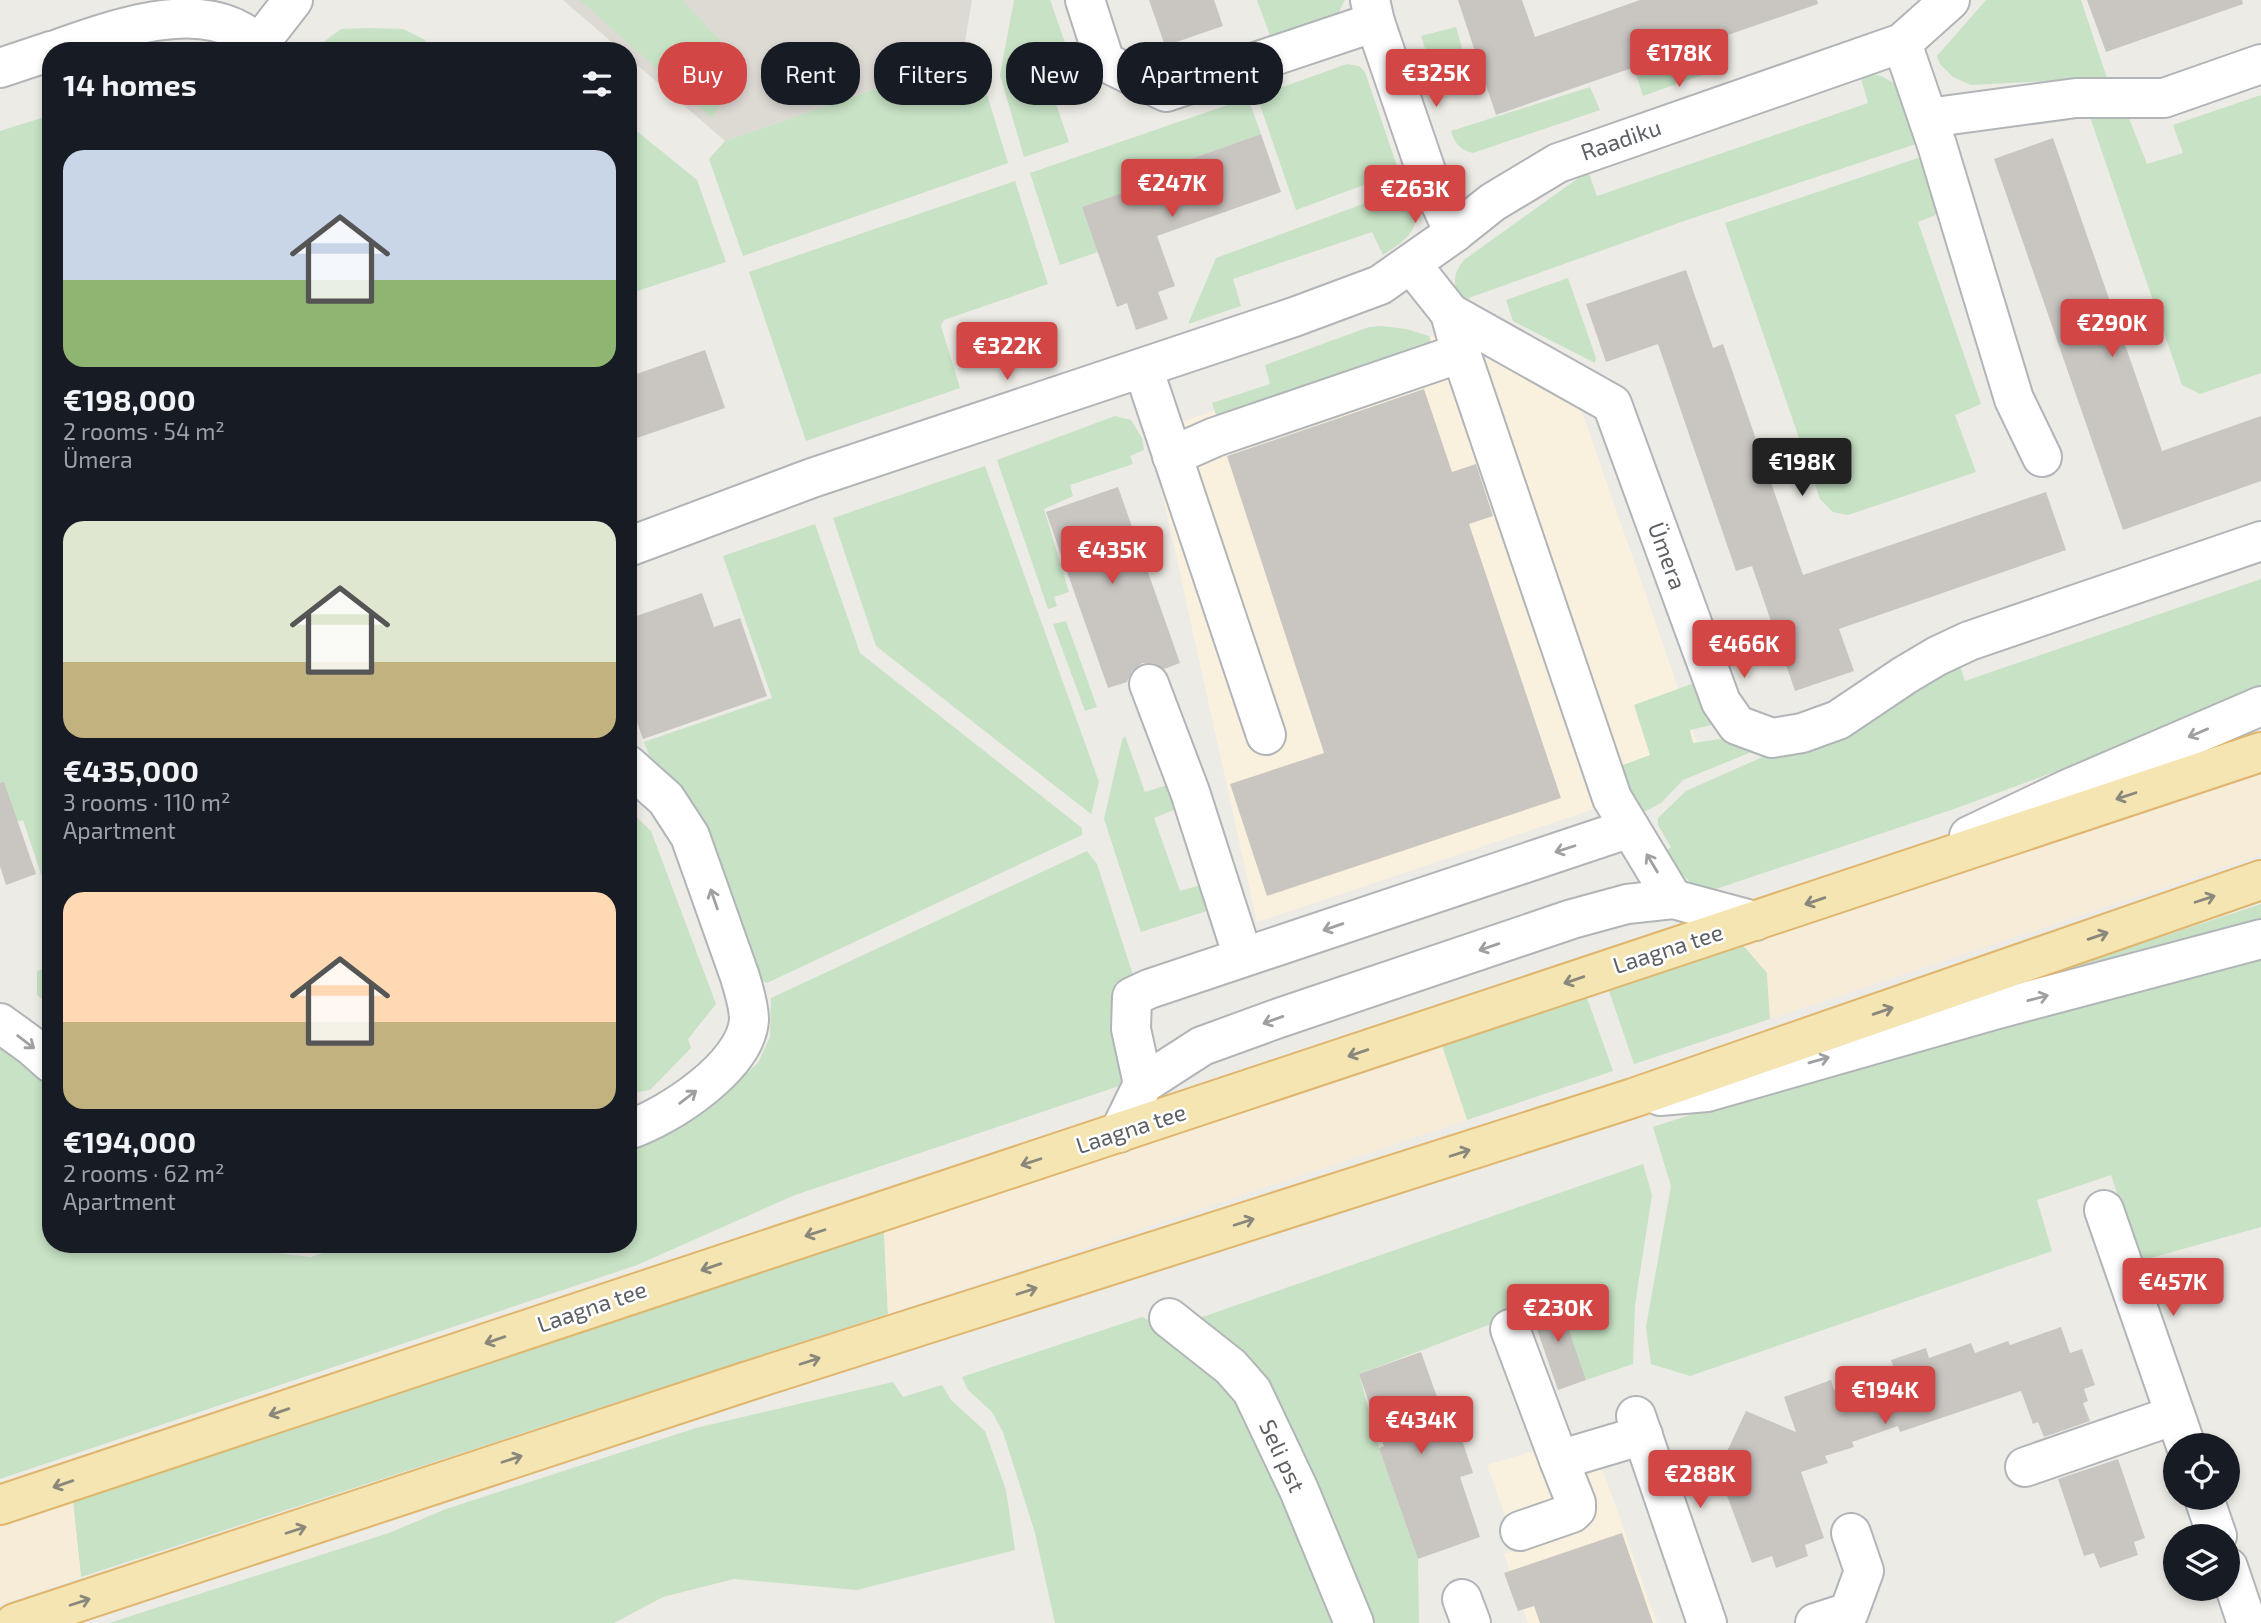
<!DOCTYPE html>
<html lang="en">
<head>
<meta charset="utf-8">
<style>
	:root { --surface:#171b24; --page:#20242c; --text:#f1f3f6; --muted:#9ea1a6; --accent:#d34646 }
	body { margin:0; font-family:"Exo 2",sans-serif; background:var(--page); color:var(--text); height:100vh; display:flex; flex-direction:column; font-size:26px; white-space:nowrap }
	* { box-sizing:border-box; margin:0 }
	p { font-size:23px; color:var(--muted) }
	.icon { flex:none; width:38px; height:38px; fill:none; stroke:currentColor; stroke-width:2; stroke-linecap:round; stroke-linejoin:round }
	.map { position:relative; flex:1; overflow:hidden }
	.side { position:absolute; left:42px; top:42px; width:595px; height:1211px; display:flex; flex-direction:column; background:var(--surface); border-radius:28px; box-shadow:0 4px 10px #0003 }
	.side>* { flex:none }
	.hud { position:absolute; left:658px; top:42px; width:665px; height:63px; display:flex; gap:14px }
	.tools { position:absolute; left:2163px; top:1433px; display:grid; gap:14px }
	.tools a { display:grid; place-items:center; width:77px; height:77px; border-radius:50%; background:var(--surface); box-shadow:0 4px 10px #0003; font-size:35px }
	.price { position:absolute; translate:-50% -60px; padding:0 16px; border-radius:7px; background:var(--accent); color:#fff; font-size:23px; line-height:46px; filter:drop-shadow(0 2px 4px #0008) }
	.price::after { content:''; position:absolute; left:50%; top:42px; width:21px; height:16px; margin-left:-10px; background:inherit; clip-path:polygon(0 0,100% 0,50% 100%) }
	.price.on { background:#222; color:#fff }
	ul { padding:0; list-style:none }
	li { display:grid; align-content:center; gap:14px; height:371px; padding:0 21px }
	li span { display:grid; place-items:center; height:217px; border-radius:21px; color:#555 }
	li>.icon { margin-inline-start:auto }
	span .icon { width:126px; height:126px; fill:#fffc; stroke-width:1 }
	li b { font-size:30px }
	h2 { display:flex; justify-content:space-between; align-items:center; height:84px; padding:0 21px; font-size:30px }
	.pill { padding:0 24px; border-radius:28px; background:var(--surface); box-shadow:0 4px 10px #0003; font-size:24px; line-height:63px }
	.pill.on { background:var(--accent); color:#fff }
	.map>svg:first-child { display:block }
	.commercial { fill:#f9f1de }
	.education { fill:#dddad4 }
	.green { fill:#c7e2c5 }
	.sand { fill:#f6ecd8 }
	.building { fill:#c9c6c2 }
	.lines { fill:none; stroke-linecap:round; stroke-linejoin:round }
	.minor-casing { stroke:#b2b5b8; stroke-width:42 }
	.major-casing { stroke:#dfb66d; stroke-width:42 }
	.minor { stroke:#fff; stroke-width:38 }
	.major { stroke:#f4e5b3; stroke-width:38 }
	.oneway { stroke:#9ea0a2 }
	.oneway2 { stroke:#8a887c }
	.labels { text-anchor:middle; stroke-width:5; stroke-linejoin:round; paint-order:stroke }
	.street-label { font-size:23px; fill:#5d6064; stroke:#fff }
</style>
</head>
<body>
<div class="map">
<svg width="2261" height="1623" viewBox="0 0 2261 1623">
	<rect width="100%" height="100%" fill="#edebe5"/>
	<g class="commercial">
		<polygon points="1442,333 1580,406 1707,771 1257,922 1149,433"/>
		<polygon points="1590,1434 1657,1623 1528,1623 1504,1554 1517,1549 1487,1465"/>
	</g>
	<polygon class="education" points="563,0 972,0 962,59 725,141 628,57 628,51 622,51"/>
	<g class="green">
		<polygon points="580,0 682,0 744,66 712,118"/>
		<polygon points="1014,0 1050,0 1069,54 1042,63 1069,142 1024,157 1000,75"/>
		<polygon points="1257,0 1345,0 1336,18 1272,41"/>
		<polygon points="1986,0 2081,0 2107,78 1971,85 1953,77 1940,64 1937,56"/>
		<polygon points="1456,27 1472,82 1439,92 1421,36"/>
		<polygon points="370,28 403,29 425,40 426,51 317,51 318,46 341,29"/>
		<polygon points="1695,49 1705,74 1643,96 1635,71"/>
		<polygon points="962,59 978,65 1008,163 743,256 709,159 725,141"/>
		<polygon points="1347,64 1359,66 1365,72 1399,172 1296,210 1257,96"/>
		<path d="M 1860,75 L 1879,75 L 1896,84 L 1919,143 L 1687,220 L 1463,300 C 1451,285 1453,274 1464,260 L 1588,171 L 1597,196 L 1868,103 Z"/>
		<path d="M 1590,87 L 1600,110 L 1473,153 C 1460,150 1455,144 1451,131 Z"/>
		<polygon points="2261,95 2261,373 2200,394 2182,385 2090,117 2128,116 2147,164 2183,153 2173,125"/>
		<polygon points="1248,98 1261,134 1157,171 1160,180 1083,207 1098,252 1060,265 1030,173"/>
		<polygon points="51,115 51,904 23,820 0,827 0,131"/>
		<polygon points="628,124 697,180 726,262 628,294"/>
		<polygon points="1924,156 1943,212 1918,222 1981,404 1955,415 1976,472 1848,515 1833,512 1820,499 1725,223"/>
		<polygon points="1015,181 1048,284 944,320 941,326 960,388 806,441 749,272"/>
		<path d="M 1409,187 C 1422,224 1417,234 1383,255 L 1372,232 L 1233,279 L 1241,306 L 1188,324 L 1216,258 Z"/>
		<polygon points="1568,278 1596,358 1595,363 1513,321 1506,300"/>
		<polygon points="1382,326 1406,329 1429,336 1432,345 1216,415 1212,403 1270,384 1265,365 1369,327"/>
		<polygon points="1115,416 1131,420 1142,438 1144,450 1130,456 1133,464 1070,485 1073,496 1044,509 1069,592 1054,597 1057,606 1048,609 997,460"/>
		<polygon points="985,466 1099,782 1091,814 876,646 833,518"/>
		<polygon points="815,524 860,653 1082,828 1082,835 767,983 761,980 704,819 685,793 650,758 644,742 772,698 723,556"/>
		<polygon points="2261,579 2261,688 2103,754 1954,809 1710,891 1692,884 1661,854 1671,847 1658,825 1658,818 1686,791 1776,751 1957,658 1965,681"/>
		<polygon points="1066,621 1097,707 1085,711 1053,624"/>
		<polygon points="1705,679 1725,722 1690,730 1693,743 1741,736 1766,746 1683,780 1661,803 1636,816 1615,768 1650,755 1634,705"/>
		<polygon points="1125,736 1145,792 1167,785 1176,809 1154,818 1180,891 1201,885 1210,910 1141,932 1104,819 1122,740"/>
		<polygon points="628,809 651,831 716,1004 688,1039 691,1048 650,1090 628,1094"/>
		<polygon points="1087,851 1097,864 1133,975 1112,991 1112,1020 1126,1067 1119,1086 795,1195 637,1265 0,1479 0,1044 51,1087 51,1244 247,1244 259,1251 311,1257 349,1244 628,1244 628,1147 681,1128 758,1063 770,1037 771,998"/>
		<polygon points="2261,904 2261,918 2080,966 2079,964"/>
		<polygon points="1743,945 1767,973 1770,1019 1634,1064 1609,991"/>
		<polygon points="2261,954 2261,1227 2140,1261 2111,1175 2037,1200 2052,1251 1690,1376 1651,1364 1646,1327 1671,1186 1653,1127 1812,1075"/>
		<polygon points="51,966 51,1006 37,995 37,971"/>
		<polygon points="1587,998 1613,1071 1467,1120 1442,1046"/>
		<polygon points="1643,1164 1652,1195 1635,1305 1633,1364 1586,1380 1557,1299 1359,1374 1379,1448 1418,1559 1419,1623 1368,1623 1292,1446 1185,1323"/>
		<polygon points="884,1232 888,1314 81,1577 73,1502"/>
		<polygon points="1142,1317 1173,1332 1227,1370 1343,1623 1055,1623 1035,1533 1003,1432 992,1412 968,1390 962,1377"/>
		<polygon points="893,1382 903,1397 942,1385 951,1400 985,1431 1006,1490 1015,1550 857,1590 734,1579 663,1597 614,1623 109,1623 389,1533 446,1509 696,1428"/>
	</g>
	<g class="sand">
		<polygon points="2261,772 2261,855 1770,1019 1767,973 1743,945"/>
		<polygon points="1442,1046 1467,1120 888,1314 884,1232"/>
		<polygon points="73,1502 81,1577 0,1605 0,1527"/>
	</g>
	<g class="building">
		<polygon points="1149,0 1214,0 1223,26 1165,46"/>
		<polygon points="1458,0 1522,0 1535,37 1640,0 1817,0 1818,4 1496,115"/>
		<polygon points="2087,0 2242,0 2243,4 2106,52"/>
		<polygon points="1261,134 1281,192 1157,236 1175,286 1158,292 1168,319 1136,330 1127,303 1117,307 1082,207 1160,180 1157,171"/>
		<polygon points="2053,138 2162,451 2261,416 2261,481 2123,530 1994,159"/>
		<polygon points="1686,270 1713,348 1723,344 1803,575 2046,492 2066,550 1839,629 1854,671 1795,691 1752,566 1736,571 1658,344 1606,362 1586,304"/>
		<polygon points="705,350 725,408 628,441 628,377"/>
		<polygon points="1424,389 1452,472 1476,464 1493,516 1469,524 1561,798 1267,896 1230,784 1324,753 1227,456"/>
		<polygon points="1118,487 1180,663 1164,669 1153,663 1142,663 1132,671 1127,682 1108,688 1046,512"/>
		<polygon points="702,593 714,627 740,618 767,696 643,739 633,711 628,712 628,619"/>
		<polygon points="4,782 36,874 6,885 0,866 0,783"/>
		<polygon points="1558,1299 1586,1380 1558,1390 1530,1309"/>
		<polygon points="2061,1327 2070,1353 2082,1349 2095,1385 2084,1389 2088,1401 2083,1403 2090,1421 2044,1437 2038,1422 2033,1424 2021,1391 1900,1432 1898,1426 1852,1442 1854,1447 1825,1456 1828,1463 1801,1472 1824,1538 1805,1545 1808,1556 1776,1568 1772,1556 1752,1563 1722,1482 1714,1479 1746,1411 1796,1432 1784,1397 1831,1380 1834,1390 1893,1366 1891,1360 1926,1348 1929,1358 1971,1343 1975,1353 2008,1341 2010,1345"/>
		<polygon points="1421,1352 1453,1442 1462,1440 1473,1473 1460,1477 1480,1537 1418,1559 1379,1448 1384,1446 1359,1374"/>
		<polygon points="2118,1459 2145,1538 2134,1542 2138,1555 2100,1568 2094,1553 2084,1556 2058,1479"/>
		<polygon points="1622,1533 1653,1623 1540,1623 1534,1606 1518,1611 1504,1573"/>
	</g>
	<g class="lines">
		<g class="minor-casing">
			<g id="minor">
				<polyline points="1085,0 1105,62 1166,92 1375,22"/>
				<polyline points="1370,0 1375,22 1427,174 1454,233"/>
				<polyline points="1902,43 1937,145 2014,399 2042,457"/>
				<polyline points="258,45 293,0"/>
				<path d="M 52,51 C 107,32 189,0 242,32 C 249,37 257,42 260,51"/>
				<polyline points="0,68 51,51"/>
				<polyline points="1928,118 2076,98 2164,98 2261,64"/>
				<polyline points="1411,264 1450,313 1612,404 1721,702 1737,725 1772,738 1802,733 1838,720 1905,675 1937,656 1969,641 2261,541"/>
				<polyline points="1450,313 1461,353 1612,798 1673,899"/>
				<polyline points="1143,368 1266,735"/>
				<polyline points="1172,456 1215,437 1461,353"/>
				<polyline points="628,547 812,478 1294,317 1380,285 1454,233 1493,202 1558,163 1902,43 1950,0"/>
				<polyline points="1149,684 1190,792 1243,957"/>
				<path d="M 628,765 L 666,799 L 690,836 L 740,977 C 744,991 749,1005 749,1020 C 746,1066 668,1117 628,1130"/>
				<polyline points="1969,836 2068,789 2261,706"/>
				<polyline points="0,1023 33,1047 51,1063"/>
				<polyline points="1143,1084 1131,1029 1132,997 1149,989 1630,828"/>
				<polyline points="1660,1096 1707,1092 1994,1010 2261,939"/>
				<polyline points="1119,1133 1143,1084 1202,1046 1279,1018 1572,919 1627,904 1673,899 1755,921"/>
				<polyline points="2104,1210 2186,1446"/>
				<polyline points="1169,1318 1231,1367 1252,1391 1299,1490 1354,1623"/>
				<polyline points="1510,1329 1559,1460 1643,1435"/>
				<polyline points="1636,1416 1707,1623"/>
				<polyline points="2025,1467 2175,1415"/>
				<polyline points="2204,1498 2217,1536"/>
				<polyline points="1520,1531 1572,1513 1576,1509 1576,1503 1559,1460"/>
				<polyline points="2228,1567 2247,1623"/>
				<polyline points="1462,1599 1471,1623"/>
				<polyline points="1815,1623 1849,1612 1864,1571 1851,1533"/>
			</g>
		</g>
		<g class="major-casing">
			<g id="major">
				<polyline points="0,1505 2261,752"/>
				<polyline points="15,1623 745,1382 1633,1098 2261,880"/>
			</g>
		</g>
		<use href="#minor" class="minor"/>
		<use href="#major" class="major"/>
	</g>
	<defs><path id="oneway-shaft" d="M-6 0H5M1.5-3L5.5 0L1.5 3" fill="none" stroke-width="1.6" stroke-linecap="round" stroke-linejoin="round" transform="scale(1.75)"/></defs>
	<g class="oneway">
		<use href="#oneway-shaft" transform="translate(2198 733) rotate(157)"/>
		<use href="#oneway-shaft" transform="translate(1565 849) rotate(162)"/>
		<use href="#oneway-shaft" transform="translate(1652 863) rotate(-121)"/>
		<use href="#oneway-shaft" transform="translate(714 899) rotate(-109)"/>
		<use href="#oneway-shaft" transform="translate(1333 927) rotate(161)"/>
		<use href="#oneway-shaft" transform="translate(1489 947) rotate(161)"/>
		<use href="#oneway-shaft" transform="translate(2038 998) rotate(-15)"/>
		<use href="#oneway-shaft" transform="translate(1273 1020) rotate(160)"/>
		<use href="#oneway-shaft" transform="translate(26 1042) rotate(37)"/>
		<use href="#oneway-shaft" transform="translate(1819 1060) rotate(-16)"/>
		<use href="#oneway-shaft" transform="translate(688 1097) rotate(-37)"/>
	</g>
	<g class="oneway2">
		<use href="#oneway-shaft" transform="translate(2126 796) rotate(162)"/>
		<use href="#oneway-shaft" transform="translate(2205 899) rotate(-18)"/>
		<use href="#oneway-shaft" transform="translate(1815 901) rotate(161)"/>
		<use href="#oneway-shaft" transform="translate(2098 936) rotate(-19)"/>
		<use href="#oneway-shaft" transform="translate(1574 980) rotate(161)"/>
		<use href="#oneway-shaft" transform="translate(1883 1011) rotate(-19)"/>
		<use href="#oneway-shaft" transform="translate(1358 1053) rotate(161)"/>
		<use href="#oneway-shaft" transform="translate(1460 1153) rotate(-18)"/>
		<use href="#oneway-shaft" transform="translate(1031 1162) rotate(162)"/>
		<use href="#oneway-shaft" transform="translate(1244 1222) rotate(-18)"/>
		<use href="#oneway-shaft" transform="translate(815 1233) rotate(162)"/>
		<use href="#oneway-shaft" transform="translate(711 1267) rotate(161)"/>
		<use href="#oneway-shaft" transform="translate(1027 1291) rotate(-18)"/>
		<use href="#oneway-shaft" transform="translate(495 1340) rotate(161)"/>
		<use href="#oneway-shaft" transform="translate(810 1361) rotate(-18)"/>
		<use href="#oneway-shaft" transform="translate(279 1412) rotate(161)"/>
		<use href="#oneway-shaft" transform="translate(512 1459) rotate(-18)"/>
		<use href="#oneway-shaft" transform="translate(63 1484) rotate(161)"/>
		<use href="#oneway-shaft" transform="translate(296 1530) rotate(-18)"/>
		<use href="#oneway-shaft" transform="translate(80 1602) rotate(-18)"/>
	</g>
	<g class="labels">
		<g class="street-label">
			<text transform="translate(1621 140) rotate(-19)" y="8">Raadiku</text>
			<text transform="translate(1667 556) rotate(70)" y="8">Ümera</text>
			<text transform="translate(1668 949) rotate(-18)" y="8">Laagna tee</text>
			<text transform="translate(1131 1129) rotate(-18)" y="8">Laagna tee</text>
			<text transform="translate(592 1307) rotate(-19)" y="8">Laagna tee</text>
			<text transform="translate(1282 1456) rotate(65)" y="8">Seli pst</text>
		</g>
	</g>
</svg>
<div class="tools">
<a><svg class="icon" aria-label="locate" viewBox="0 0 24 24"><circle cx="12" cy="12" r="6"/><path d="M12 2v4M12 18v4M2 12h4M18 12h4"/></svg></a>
<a><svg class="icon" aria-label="layers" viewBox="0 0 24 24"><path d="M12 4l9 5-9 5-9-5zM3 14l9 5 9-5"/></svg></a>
</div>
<b class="price" style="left:1679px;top:89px">€178K</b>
<b class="price" style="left:1436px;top:109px">€325K</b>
<b class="price" style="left:1172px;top:219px">€247K</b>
<b class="price" style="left:1415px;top:225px">€263K</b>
<b class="price" style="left:2112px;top:359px">€290K</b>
<b class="price" style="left:1007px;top:382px">€322K</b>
<b class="price on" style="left:1802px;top:498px">€198K</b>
<b class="price" style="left:1112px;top:586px">€435K</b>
<b class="price" style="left:1744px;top:680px">€466K</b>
<b class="price" style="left:2173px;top:1318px">€457K</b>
<b class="price" style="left:1558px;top:1344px">€230K</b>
<b class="price" style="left:1885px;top:1426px">€194K</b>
<b class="price" style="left:1421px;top:1456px">€434K</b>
<b class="price" style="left:1700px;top:1510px">€288K</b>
<div class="hud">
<a class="pill on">Buy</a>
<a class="pill">Rent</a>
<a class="pill">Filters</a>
<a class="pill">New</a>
<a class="pill">Apartment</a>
</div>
<section class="side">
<h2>14 homes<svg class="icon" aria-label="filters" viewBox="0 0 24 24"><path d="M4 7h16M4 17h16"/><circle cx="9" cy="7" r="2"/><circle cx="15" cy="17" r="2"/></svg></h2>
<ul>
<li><span style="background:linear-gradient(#c9d6e8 60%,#8fb573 0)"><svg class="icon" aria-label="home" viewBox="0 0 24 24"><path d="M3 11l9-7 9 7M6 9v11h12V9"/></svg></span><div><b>€198,000</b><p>2 rooms · 54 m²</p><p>Ümera</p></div></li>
<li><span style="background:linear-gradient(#dfe7d0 65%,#c2b280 0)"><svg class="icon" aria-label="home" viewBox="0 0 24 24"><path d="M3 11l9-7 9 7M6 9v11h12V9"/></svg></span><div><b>€435,000</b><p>3 rooms · 110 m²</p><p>Apartment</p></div></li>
<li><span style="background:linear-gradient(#ffd9b3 60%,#c2b280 0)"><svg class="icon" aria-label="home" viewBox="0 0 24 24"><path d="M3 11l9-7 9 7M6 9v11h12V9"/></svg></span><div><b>€194,000</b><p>2 rooms · 62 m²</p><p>Apartment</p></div></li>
</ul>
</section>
</div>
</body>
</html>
